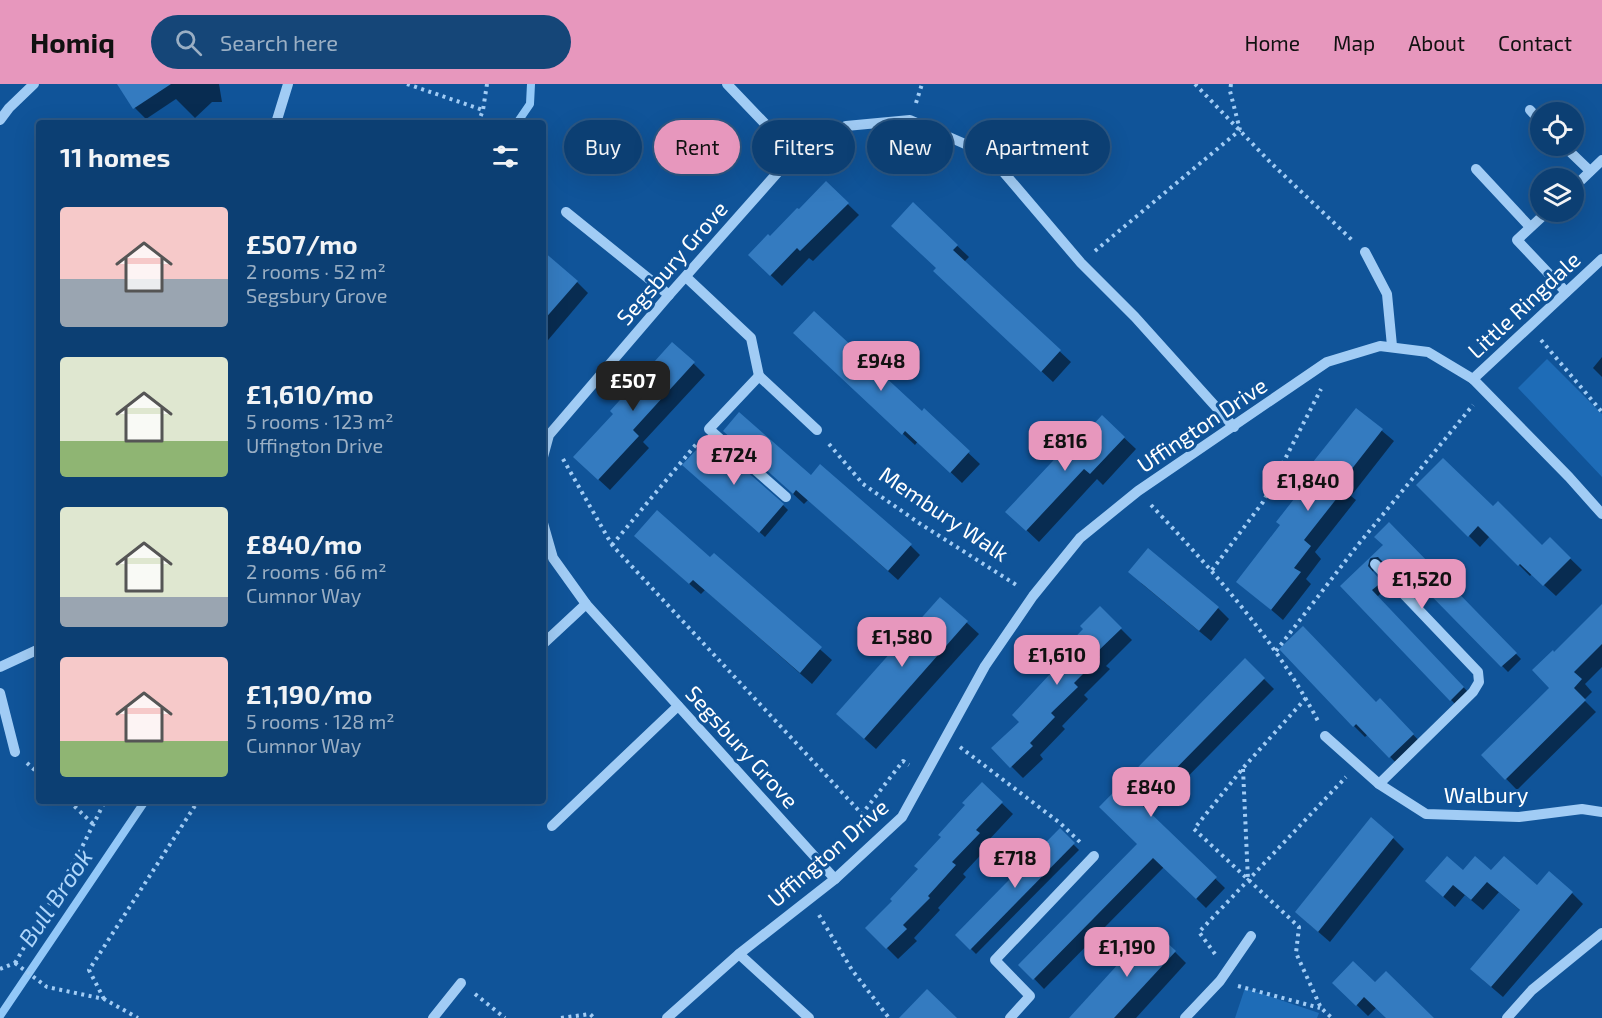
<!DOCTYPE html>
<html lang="en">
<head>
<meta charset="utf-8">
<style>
	:root { --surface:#0c3f73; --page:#154678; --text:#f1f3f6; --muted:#9aafc4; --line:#2c5885; --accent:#e797bd }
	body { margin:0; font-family:"Exo 2",sans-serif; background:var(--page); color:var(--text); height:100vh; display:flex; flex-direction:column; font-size:22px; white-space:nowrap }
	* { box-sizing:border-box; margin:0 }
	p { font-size:20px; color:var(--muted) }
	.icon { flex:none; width:33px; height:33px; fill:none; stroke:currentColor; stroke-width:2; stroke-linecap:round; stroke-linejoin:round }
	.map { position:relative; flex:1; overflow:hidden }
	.panel { position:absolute; left:36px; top:36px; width:510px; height:684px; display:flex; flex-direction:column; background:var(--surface); border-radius:6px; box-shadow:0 6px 24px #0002,0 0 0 2px var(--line) }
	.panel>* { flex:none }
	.guide { position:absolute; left:564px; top:36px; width:570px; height:54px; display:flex; gap:12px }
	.controls { position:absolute; left:1530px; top:18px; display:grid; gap:12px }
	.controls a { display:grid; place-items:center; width:54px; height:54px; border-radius:50%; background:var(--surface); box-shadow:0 6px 24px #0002,0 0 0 2px var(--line); font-size:30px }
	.price { position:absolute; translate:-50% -51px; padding:0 14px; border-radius:12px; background:var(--accent); color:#111; font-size:20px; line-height:39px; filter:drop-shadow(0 2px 3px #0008) }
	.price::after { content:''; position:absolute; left:50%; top:36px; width:18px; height:14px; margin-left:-9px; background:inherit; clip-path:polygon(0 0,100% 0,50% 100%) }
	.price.on { background:#222; color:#fff }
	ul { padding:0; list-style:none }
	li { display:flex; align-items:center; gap:18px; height:150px; padding:0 24px }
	li span { display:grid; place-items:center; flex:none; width:168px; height:120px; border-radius:6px; color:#555 }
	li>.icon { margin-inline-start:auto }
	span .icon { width:72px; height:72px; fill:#fffc; stroke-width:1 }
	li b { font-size:26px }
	h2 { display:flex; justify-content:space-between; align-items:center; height:72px; padding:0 24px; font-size:26px }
	.chip { padding:0 21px; border-radius:27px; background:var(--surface); box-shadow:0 6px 24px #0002,0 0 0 2px var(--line); font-size:21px; line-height:54px }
	.chip.on { background:var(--accent); color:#111 }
	header { display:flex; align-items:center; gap:36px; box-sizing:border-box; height:84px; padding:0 30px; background:var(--accent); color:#111 }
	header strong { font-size:28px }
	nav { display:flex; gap:33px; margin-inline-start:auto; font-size:21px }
	.search { width:420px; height:54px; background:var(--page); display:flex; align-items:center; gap:15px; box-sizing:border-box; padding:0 21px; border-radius:33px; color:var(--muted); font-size:22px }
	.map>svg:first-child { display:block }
	.green { fill:#1e6cb7 }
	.shadow { fill:#0007 }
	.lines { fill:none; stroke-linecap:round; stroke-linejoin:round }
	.stream { stroke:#93c8f8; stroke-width:8 }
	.building { fill:#347bc0 }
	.path { stroke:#a1ccf5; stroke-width:4; stroke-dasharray:3 4.5; stroke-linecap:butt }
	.minor { stroke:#a1ccf5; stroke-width:10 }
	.labels { text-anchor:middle; stroke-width:6; stroke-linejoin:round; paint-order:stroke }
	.street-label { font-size:22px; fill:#fff; stroke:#105499 }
	.water-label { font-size:24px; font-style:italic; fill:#aed6fb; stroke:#105499 }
</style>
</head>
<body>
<header>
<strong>Homiq</strong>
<div class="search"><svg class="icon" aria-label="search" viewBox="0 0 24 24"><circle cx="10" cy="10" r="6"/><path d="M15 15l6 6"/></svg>Search here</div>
<nav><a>Home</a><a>Map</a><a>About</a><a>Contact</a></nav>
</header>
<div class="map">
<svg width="1602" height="934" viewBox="0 0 1602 934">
	<rect width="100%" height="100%" fill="#105499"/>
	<g class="green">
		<polygon points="1547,275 1602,330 1602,393 1518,304"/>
		<polygon points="1245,904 1319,929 1317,934 1235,934"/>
	</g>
	<g class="shadow">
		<polygon points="119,0 219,0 222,18 212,18 195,34 176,15 146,35 135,24"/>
		<polygon points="826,99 859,131 813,177 809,174 782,202 750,171 799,127"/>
		<polygon points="913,120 969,173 964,178 1071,278 1053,298 946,198 938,184"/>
		<polygon points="543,185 577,198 588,209 543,262"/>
		<polygon points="806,260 922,329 924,327 980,380 962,399 918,357 915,361"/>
		<polygon points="1602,273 1602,293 1593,284"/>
		<polygon points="693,279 705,291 643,358 649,364 610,406 586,384"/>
		<polygon points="1357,326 1394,357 1351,412 1356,416 1315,468 1321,475 1306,495 1311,500 1283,536 1238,497 1282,442"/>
		<polygon points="1102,333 1136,365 1103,401 1097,395 1039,458 1019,439 1069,369"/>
		<polygon points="725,347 811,393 911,462 920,471 898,496 808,416 804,420"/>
		<polygon points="690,387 783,421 788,426 765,453"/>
		<polygon points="1418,401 1493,424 1542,463 1550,455 1582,486 1556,512 1532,490 1530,492 1490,452 1480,463"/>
		<polygon points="1389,440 1521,575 1508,588 1406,484 1399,491 1384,478 1375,479 1373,489 1386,504 1377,513 1469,609 1456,621 1342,502 1385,461"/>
		<polygon points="647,463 710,475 714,471 832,576 812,600 705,506 701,510"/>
		<polygon points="1141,499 1218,524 1229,535 1211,557"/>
		<polygon points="941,515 979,550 876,665 849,641"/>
		<polygon points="1100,524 1132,556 1106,582 1110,585 1084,611 1088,615 1062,642 1065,645 1040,671 1043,675 1023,694 993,664 1021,638"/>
		<polygon points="1602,532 1602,583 1585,600 1592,608 1584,616 1596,628 1517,706 1483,671 1551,604 1555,569"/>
		<polygon points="1245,576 1274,605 1150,731 1225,804 1206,824 1164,783 1044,905 1021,881 1139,760 1101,723"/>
		<polygon points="1380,616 1424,662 1401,684 1368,650 1365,653 1354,642"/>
		<polygon points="982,700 1013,730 987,758 990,761 963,790 966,793 938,824 940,826 914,854 917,857 898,875 867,844 894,817 920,786"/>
		<polygon points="1060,747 1079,766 976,870 957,851"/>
		<polygon points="1393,754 1404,765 1330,858 1308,839"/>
		<polygon points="1463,788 1491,789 1537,803 1572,809 1583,820 1503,913 1483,896 1521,827 1499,808 1483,826 1465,811 1455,823 1438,808"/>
		<polygon points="1175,868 1186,879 1136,934 1071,934"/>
		<polygon points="1334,899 1375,900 1432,934 1388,934 1377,923 1368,932"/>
	</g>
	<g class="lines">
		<g class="stream">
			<polyline points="517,39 530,20 531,0"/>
			<polyline points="0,932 145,717"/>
		</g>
	</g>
	<g class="building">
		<polygon points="117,0 171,0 133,25"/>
		<polygon points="826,97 849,119 800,167 797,164 770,192 748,171 768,150 770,152 797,124 799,125"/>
		<polygon points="913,118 958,161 953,166 1061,266 1041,288 933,187 936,184 891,142"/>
		<polygon points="543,167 578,197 543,237"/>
		<polygon points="814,227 922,327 924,324 970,367 950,389 905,347 902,351 793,249"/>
		<polygon points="672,258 695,278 633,346 639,352 598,396 573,373 613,330 610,327"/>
		<polygon points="1356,324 1383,345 1340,400 1345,404 1304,456 1311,462 1294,484 1301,488 1271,526 1236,498 1280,441 1276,438 1319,383 1313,378"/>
		<polygon points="739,328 811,391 820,380 912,460 888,487 796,406 793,410 723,347"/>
		<polygon points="1102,331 1125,353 1090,390 1084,385 1026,447 1005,428 1065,364 1069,367"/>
		<polygon points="713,358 784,420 759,449 682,381 696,366 702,371"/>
		<polygon points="1443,374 1493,422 1498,417 1542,461 1550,453 1571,474 1543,502 1520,480 1518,482 1478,442 1468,453 1416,401"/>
		<polygon points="657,426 710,473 714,469 822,563 800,589 693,496 689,500 634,452"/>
		<polygon points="1389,438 1517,569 1501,583 1400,480 1392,487 1378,473 1370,474 1368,482 1382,498 1372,506 1464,603 1450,617 1340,502 1383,461 1374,453"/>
		<polygon points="1148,464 1219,523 1199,547 1128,488"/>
		<polygon points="940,513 968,537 864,655 836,630"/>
		<polygon points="1602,520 1602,560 1574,588 1582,595 1574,604 1586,616 1505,696 1481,671 1549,604 1532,586 1553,566 1554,568"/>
		<polygon points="1100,522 1122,544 1096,569 1100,573 1074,599 1078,603 1051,629 1055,633 1030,659 1033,662 1010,684 991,664 1019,638 1012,631 1062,577 1057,572 1083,545 1080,542"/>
		<polygon points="1303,542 1376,618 1380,614 1414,650 1389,674 1356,640 1353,643 1279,565"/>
		<polygon points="1245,574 1265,594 1141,720 1217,793 1196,815 1153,774 1033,896 1018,881 1137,760 1099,723"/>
		<polygon points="982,698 1003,718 976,746 980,749 952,778 956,781 928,812 930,814 903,841 907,845 886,865 865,844 892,817 890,815 918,785 914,782 941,753 938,751 965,721 962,719"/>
		<polygon points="1371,733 1394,753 1318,848 1295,828"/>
		<polygon points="1060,744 1075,759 970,866 955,851"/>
		<polygon points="1447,772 1463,786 1475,772 1491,786 1504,772 1537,801 1549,787 1573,808 1491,903 1470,885 1520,826 1487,798 1471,816 1453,801 1443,813 1425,797"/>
		<polygon points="1151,844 1176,867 1114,934 1069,934"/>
		<polygon points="1353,877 1375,898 1386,887 1434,934 1386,934 1364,913 1356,922 1332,899"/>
		<polygon points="927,905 957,934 899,934"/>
	</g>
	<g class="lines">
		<g class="path">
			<polyline points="407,0 483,26"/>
			<polyline points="1195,0 1271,79 1352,156"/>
			<polyline points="1231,0 1230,7 1240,46"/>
			<polyline points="916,19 922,0"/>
			<polyline points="478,39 483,26 487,0"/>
			<polyline points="1095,167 1240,46"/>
			<polyline points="1541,256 1602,328"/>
			<polyline points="829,360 863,400 919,439 1018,502"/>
			<polyline points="563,375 612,461 862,730 903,677 909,681"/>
			<path d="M 1151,421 C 1214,488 1275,555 1318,637"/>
			<polyline points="612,461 698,358"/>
			<polyline points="1212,486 1263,418 1321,305"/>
			<polyline points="1276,567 1357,462 1473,321"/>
			<polyline points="1306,614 1243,684 1194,745 1299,843 1296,869 1321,924 1332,934"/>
			<polyline points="960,663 1060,739 1081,759"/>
			<polyline points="27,679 39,690"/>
			<polyline points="1243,685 1248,796"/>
			<polyline points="69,717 93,740"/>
			<polyline points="819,831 852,886 889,934"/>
			<polyline points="1215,870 1199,848 1346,693"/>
			<polyline points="15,879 79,769 105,717"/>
			<polyline points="15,879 47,903 104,915 138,934"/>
			<polyline points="0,885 15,879"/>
			<polyline points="1238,902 1320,924"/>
			<polyline points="475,910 505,934"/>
			<polyline points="104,915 89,886 198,717"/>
			<polyline points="561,934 590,930 594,934"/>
		</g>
		<g class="minor">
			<polyline points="727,0 794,70"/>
			<polyline points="1530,26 1540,37"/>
			<polyline points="0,36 9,24 34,0"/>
			<polyline points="276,39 288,0"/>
			<polyline points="1564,62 1590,87"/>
			<polyline points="1476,85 1530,143"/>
			<polyline points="1574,103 1602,76"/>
			<polyline points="566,128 669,211"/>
			<polyline points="1547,128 1517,156 1566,208"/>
			<polyline points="1365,168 1387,210 1392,262"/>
			<polyline points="686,193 751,254 759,292"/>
			<polyline points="1473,295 1602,175"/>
			<polyline points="543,373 549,351 669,211 794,70 846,42 910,36 988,70 1081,179 1135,233 1234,343"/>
			<polyline points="786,413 709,345 759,292 817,346"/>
			<polyline points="543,439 553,474 586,520 835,795"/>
			<polyline points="1375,480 1478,588 1479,598 1473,608 1379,700"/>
			<polyline points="543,560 586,520"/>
			<polyline points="0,583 39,565"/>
			<polyline points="0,609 15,668"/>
			<polyline points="1325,652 1379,700 1426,730 1519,733 1582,725 1602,728"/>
			<polyline points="552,742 678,622"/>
			<polyline points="739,870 809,934"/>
			<polyline points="433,934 461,899"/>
			<polyline points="667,934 739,870 835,795 902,733 985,582 1033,512 1080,454 1138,407 1327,278 1380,262 1428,268 1473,295 1569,393 1602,430"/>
			<polyline points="1010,934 1030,912 995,876 1094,772"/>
			<polyline points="1185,934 1220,897 1251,852"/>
			<polyline points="1507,934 1532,906 1602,849"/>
		</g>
	</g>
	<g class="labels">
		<g class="street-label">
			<text transform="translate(672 179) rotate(-49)" y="8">Segsbury Grove</text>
			<text transform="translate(1524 221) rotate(-43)" y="8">Little Ringdale</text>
			<text transform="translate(1202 341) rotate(-34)" y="8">Uffington Drive</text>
			<text transform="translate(944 430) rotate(34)" y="8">Membury Walk</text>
			<text transform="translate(742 663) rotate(48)" y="8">Segsbury Grove</text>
			<text x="1486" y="719">Walbury</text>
			<text transform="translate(828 769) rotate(-41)" y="8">Uffington Drive</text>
		</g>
		<g class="water-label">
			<text transform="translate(56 814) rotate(-56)" y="8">Bull Brook</text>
		</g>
	</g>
</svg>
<div class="controls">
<a><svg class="icon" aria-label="locate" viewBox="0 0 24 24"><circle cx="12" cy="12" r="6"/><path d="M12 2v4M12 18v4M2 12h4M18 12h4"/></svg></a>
<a><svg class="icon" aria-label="layers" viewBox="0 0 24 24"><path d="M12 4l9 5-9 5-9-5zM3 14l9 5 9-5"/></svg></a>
</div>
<b class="price" style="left:881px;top:308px">£948</b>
<b class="price on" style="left:633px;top:328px">£507</b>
<b class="price" style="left:1065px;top:388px">£816</b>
<b class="price" style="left:734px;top:402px">£724</b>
<b class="price" style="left:1308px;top:428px">£1,840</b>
<b class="price" style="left:1422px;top:526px">£1,520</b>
<b class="price" style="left:902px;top:584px">£1,580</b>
<b class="price" style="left:1057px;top:602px">£1,610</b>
<b class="price" style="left:1151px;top:734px">£840</b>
<b class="price" style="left:1015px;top:805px">£718</b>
<b class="price" style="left:1127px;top:894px">£1,190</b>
<div class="guide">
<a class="chip">Buy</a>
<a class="chip on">Rent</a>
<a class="chip">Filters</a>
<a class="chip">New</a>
<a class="chip">Apartment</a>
</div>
<section class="panel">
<h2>11 homes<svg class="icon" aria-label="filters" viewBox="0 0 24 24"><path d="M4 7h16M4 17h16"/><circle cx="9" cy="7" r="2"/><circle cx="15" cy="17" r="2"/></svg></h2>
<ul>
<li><span style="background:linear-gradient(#f6c9c9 60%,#9aa5b1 0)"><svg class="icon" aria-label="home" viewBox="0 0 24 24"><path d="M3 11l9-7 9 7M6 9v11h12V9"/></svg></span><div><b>£507/mo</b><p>2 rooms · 52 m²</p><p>Segsbury Grove</p></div></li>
<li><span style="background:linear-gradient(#dfe7d0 70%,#8fb573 0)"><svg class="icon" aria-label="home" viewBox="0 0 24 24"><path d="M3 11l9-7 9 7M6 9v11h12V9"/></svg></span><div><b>£1,610/mo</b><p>5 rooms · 123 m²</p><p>Uffington Drive</p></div></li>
<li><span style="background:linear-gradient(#dfe7d0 75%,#9aa5b1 0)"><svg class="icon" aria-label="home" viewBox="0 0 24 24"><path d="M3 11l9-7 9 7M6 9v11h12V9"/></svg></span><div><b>£840/mo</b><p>2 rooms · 66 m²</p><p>Cumnor Way</p></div></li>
<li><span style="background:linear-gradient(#f6c9c9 70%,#8fb573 0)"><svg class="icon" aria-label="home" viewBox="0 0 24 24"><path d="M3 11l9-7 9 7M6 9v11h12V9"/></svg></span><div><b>£1,190/mo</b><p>5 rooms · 128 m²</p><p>Cumnor Way</p></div></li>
</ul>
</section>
</div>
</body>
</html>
